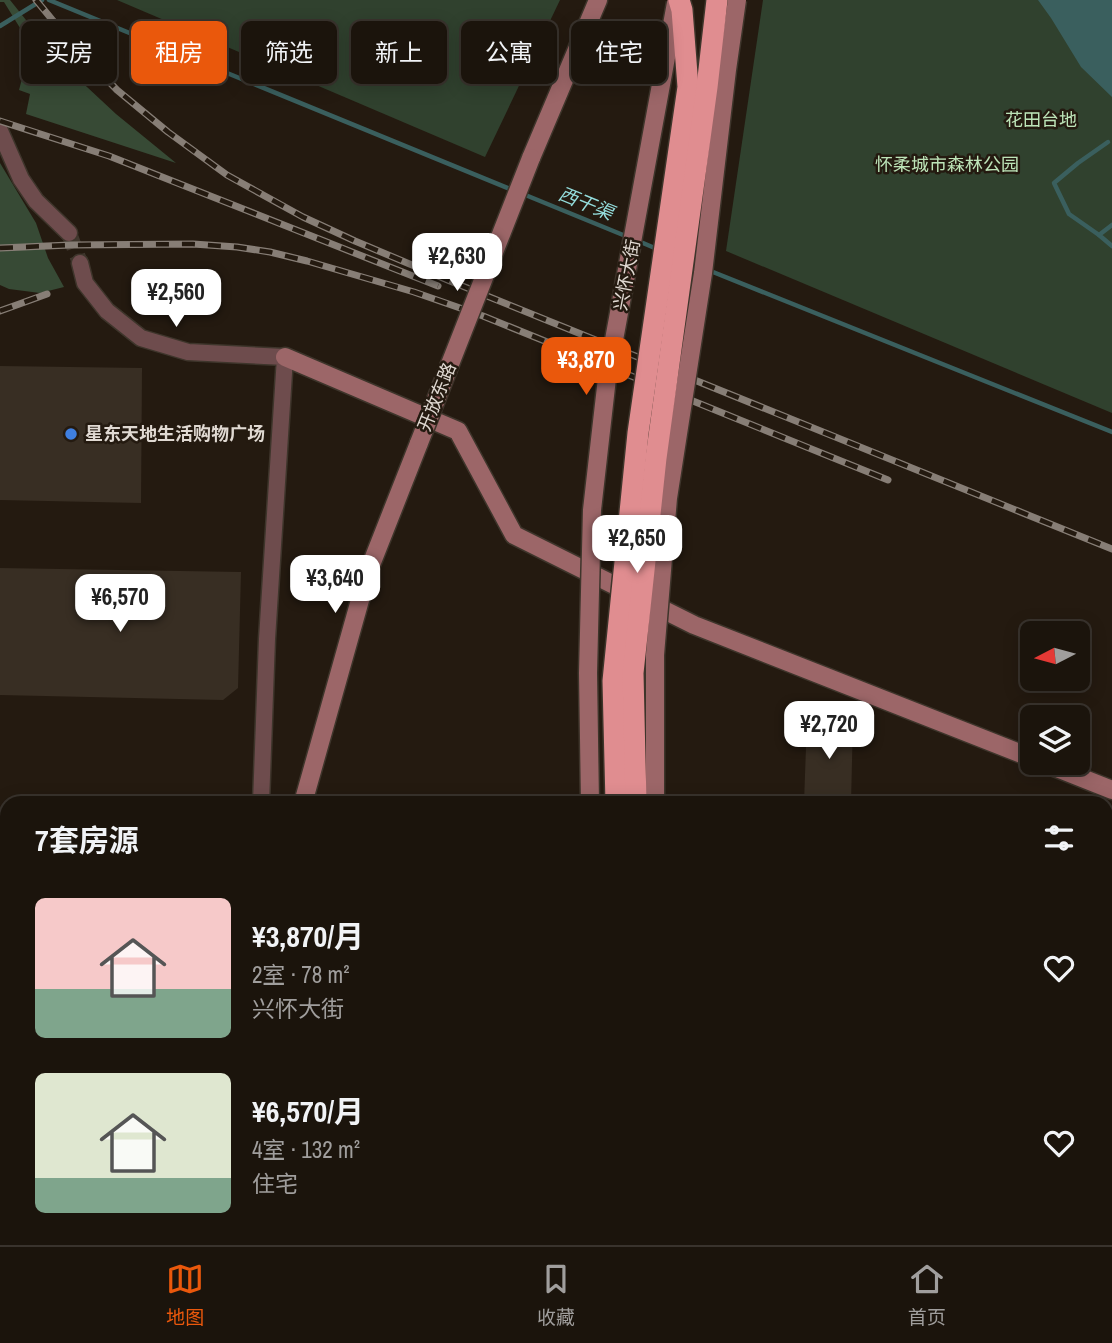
<!DOCTYPE html>
<html lang="zh">
<head>
<meta charset="utf-8">
<style>
	:root { --surface:#1b140c; --page:#28211a; --text:#f1f3f6; --muted:#a09e9d; --line:#39332d; --accent:#ea580c }
	body { margin:0; font-family:"Archivo Narrow","Noto Sans SC",sans-serif; background:var(--page); color:var(--text); height:100vh; display:flex; flex-direction:column; font-size:26px; white-space:nowrap }
	* { box-sizing:border-box; margin:0 }
	p { font-size:23px; color:var(--muted) }
	.icon { flex:none; width:38px; height:38px; fill:none; stroke:currentColor; stroke-width:2; stroke-linecap:round; stroke-linejoin:round }
	.map { position:relative; flex:1; overflow:hidden }
	.details { position:absolute; left:0px; top:796px; width:1113px; height:450px; display:flex; flex-direction:column; background:var(--surface); border-radius:21px 21px 0 0; box-shadow:0 4px 18px #0003,0 0 0 2px var(--line) }
	.details>* { flex:none }
	.top-card { position:absolute; left:21px; top:21px; width:700px; height:63px; display:flex; gap:14px }
	.needle { width:46px; rotate:264deg }
	.buttons { position:absolute; left:1020px; top:621px; display:grid; gap:14px }
	.buttons a { display:grid; place-items:center; width:70px; height:70px; border-radius:10px; background:var(--surface); box-shadow:0 4px 18px #0003,0 0 0 2px var(--line); font-size:35px }
	.price { position:absolute; translate:-50% -60px; padding:0 16px; border-radius:14px; background:#fff; color:#222; font-size:23px; line-height:46px; filter:drop-shadow(0 2px 4px #0008) }
	.price::after { content:''; position:absolute; left:50%; top:42px; width:21px; height:16px; margin-left:-10px; background:inherit; clip-path:polygon(0 0,100% 0,50% 100%) }
	.price.on { background:var(--accent); color:#fff }
	ul { padding:0; list-style:none }
	li { display:flex; align-items:center; gap:21px; height:175px; padding:0 35px }
	li span { display:grid; place-items:center; flex:none; width:196px; height:140px; border-radius:10px; color:#555 }
	li>.icon { margin-inline-start:auto }
	span .icon { width:84px; height:84px; fill:#fffc; stroke-width:1 }
	li b { font-size:30px }
	h2 { display:flex; justify-content:space-between; align-items:center; height:84px; padding:0 35px; font-size:30px }
	.pill { padding:0 24px; border-radius:10px; background:var(--surface); box-shadow:0 4px 18px #0003,0 0 0 2px var(--line); font-size:24px; line-height:63px }
	.pill.on { background:var(--accent); color:#fff }
	.tab-bar { display:flex; justify-content:space-around; align-items:center; height:98px; border-top:2px solid var(--line); background:var(--surface); font-size:19px; color:var(--muted) }
	.tab-bar a { display:grid; justify-items:center; gap:4px }
	.tab-bar .on { color:var(--accent) }
	.map>svg:first-child { display:block }
	.green { fill:#30412e }
	.forest { fill:#374a35 }
	.water { fill:#3a5f5e }
	.lines { fill:none; stroke-linecap:round; stroke-linejoin:round }
	.stream { stroke:#3a5f5e; stroke-width:4.5 }
	.building { fill:#382e23 }
	.street-tunnel { stroke:#40372d; stroke-width:16; stroke-dasharray:16 8; stroke-linecap:butt }
	.street-casing { stroke:#3e352b; stroke-width:19 }
	.secondary-casing { stroke:#3e352b; stroke-width:21 }
	.highway-casing { stroke:#3e352b; stroke-width:24 }
	.street { stroke:#6e4c4d; stroke-width:16 }
	.secondary { stroke:#9c6668; stroke-width:18 }
	.highway { stroke:#e08d90; stroke-width:21 }
	.rail-casing { stroke:#877e76; stroke-width:7 }
	.rail { stroke:#241a10; stroke-width:4.5; stroke-dasharray:13; stroke-linecap:butt }
	.secondary-bridge-casing { stroke:#3e352b; stroke-width:21; stroke-linecap:butt }
	.highway-bridge-casing { stroke:#3e352b; stroke-width:24; stroke-linecap:butt }
	.secondary-bridge { stroke:#9c6668; stroke-width:18 }
	.highway-bridge { stroke:#e08d90; stroke-width:21 }
	.shop-dot { fill:#3f7fe0; stroke:#241a10; stroke-width:2.5 }
	.labels { text-anchor:middle; stroke-width:5; stroke-linejoin:round; paint-order:stroke }
	.park-label { font-size:18px; fill:#bde4b8; stroke:#241a10 }
	.street-label { font-size:18px; fill:#e0d9d2; stroke:#241a10 }
	.poi-label { font-size:18px; font-weight:bold; fill:#e0d9d2; stroke:#241a10; text-anchor:start }
	.water-label { font-size:19px; font-style:italic; fill:#94dddc; stroke:#241a10 }
</style>
</head>
<body>
<div class="map">
<svg width="1112" height="1245" viewBox="0 0 1112 1245">
	<rect width="100%" height="100%" fill="#241a10"/>
	<g class="green">
		<polygon points="117,0 560,0 485,157"/>
		<polygon points="763,0 1112,0 1112,413 726,251"/>
	</g>
	<g class="forest">
		<polygon points="0,0 10,0 58,60 116,114 176,163 26,114 30,94 19,90 23,75 41,62 4,2 0,2"/>
		<polygon points="0,163 36,223 48,258 64,287 40,293 9,289 0,285"/>
	</g>
	<polygon class="water" points="1038,0 1112,0 1112,97 1081,67 1051,18"/>
	<g class="lines">
		<g class="stream">
			<polyline points="49,0 515,191"/>
			<polyline points="0,26 42,0"/>
			<polyline points="523,194 628,237"/>
			<polyline points="1112,225 1099,235 1112,246"/>
			<polyline points="1099,235 1069,214 1054,183 1078,163 1108,142"/>
			<polyline points="636,240 657,249"/>
			<polyline points="708,270 1112,432"/>
			<polyline points="0,995 7,995"/>
			<polyline points="1106,1028 1112,1028"/>
		</g>
	</g>
	<g class="building">
		<polygon points="0,366 142,368 141,503 0,500"/>
		<polygon points="0,568 241,572 238,688 223,700 0,695"/>
		<polygon points="807,719 853,720 851,803 804,803"/>
	</g>
	<g class="lines">
		<polyline class="street-tunnel" points="69,233 80,263"/>
		<g class="street-casing">
			<g id="street">
				<polyline points="0,131 21,179 36,201 69,233"/>
				<polyline points="80,263 85,283 107,311 141,338 188,352 285,357 267,639 261,803"/>
				<polyline points="0,969 7,969"/>
			</g>
		</g>
		<g class="secondary-casing">
			<g id="secondary">
				<polyline points="531,158 598,0"/>
				<polyline points="285,357 458,431 514,535 694,625 1032,758"/>
				<polyline points="1044,763 1112,790"/>
				<polyline points="303,803 367,575 419,443"/>
				<polyline points="260,1239 260,1245"/>
				<polyline points="661,1239 662,1245"/>
				<polyline points="699,1239 700,1245"/>
			</g>
		</g>
		<g class="highway-casing">
			<polyline id="highway" points="684,1239 685,1245"/>
		</g>
		<use href="#street" class="street"/>
		<use href="#secondary" class="secondary"/>
		<use href="#highway" class="highway"/>
		<g class="rail-casing">
			<g id="rail">
				<polyline points="36,0 68,39 117,90 168,132 227,175 303,217 355,241 450,281 1112,549"/>
				<polyline points="0,121 109,156 438,286"/>
				<polyline points="0,248 70,245 193,244 237,247 270,252 307,261 414,292 483,316 888,480"/>
				<polyline points="0,311 47,294"/>
			</g>
		</g>
		<use href="#rail" class="rail"/>
		<g class="secondary-bridge-casing">
			<g id="secondary-bridge">
				<polyline points="419,443 531,158"/>
				<polyline points="590,803 588,673 592,510 607,378 676,3"/>
				<polyline points="655,803 655,655 668,498 703,273 727,70 737,0"/>
			</g>
		</g>
		<g class="highway-bridge-casing">
			<g id="highway-bridge">
				<polyline points="616,803 613,681 638,433 688,87 682,10 679,0"/>
				<polyline points="636,803 633,673 656,458 707,87 717,0"/>
			</g>
		</g>
		<use href="#secondary-bridge" class="secondary-bridge"/>
		<use href="#highway-bridge" class="highway-bridge"/>
	</g>
	<circle class="shop-dot" cx="71" cy="434" r="7"/>
	<g class="labels">
		<g class="park-label">
			<text x="1041" y="126">花田台地</text>
			<text x="947" y="171">怀柔城市森林公园</text>
		</g>
		<g class="street-label">
			<text transform="translate(627 275) rotate(-79)" y="6">兴怀大街</text>
			<text transform="translate(437 397) rotate(-68)" y="6">开放东路</text>
		</g>
		<g class="poi-label">
			<text x="85" y="440">星东天地生活购物广场</text>
		</g>
		<g class="water-label">
			<text transform="translate(586 203) rotate(22)" y="7">西干渠</text>
		</g>
	</g>
</svg>
<div class="buttons">
<a><svg class="needle" viewBox="-14 -14 28 28"><path d="M0-13l5 13h-10z" fill="#e53935"/><path d="M0 13l5-13h-10z" fill="#a09e9d"/></svg></a>
<a><svg class="icon" aria-label="layers" viewBox="0 0 24 24"><path d="M12 4l9 5-9 5-9-5zM3 14l9 5 9-5"/></svg></a>
</div>
<b class="price" style="left:457px;top:293px">¥2,630</b>
<b class="price" style="left:176px;top:329px">¥2,560</b>
<b class="price on" style="left:586px;top:397px">¥3,870</b>
<b class="price" style="left:637px;top:575px">¥2,650</b>
<b class="price" style="left:335px;top:615px">¥3,640</b>
<b class="price" style="left:120px;top:634px">¥6,570</b>
<b class="price" style="left:829px;top:761px">¥2,720</b>
<div class="top-card">
<a class="pill">买房</a>
<a class="pill on">租房</a>
<a class="pill">筛选</a>
<a class="pill">新上</a>
<a class="pill">公寓</a>
<a class="pill">住宅</a>
</div>
<section class="details">
<h2>7套房源<svg class="icon" aria-label="filters" viewBox="0 0 24 24"><path d="M4 7h16M4 17h16"/><circle cx="9" cy="7" r="2"/><circle cx="15" cy="17" r="2"/></svg></h2>
<ul>
<li><span style="background:linear-gradient(#f6c9c9 65%,#7fa58c 0)"><svg class="icon" aria-label="home" viewBox="0 0 24 24"><path d="M3 11l9-7 9 7M6 9v11h12V9"/></svg></span><div><b>¥3,870/月</b><p>2室 · 78 m²</p><p>兴怀大街</p></div><svg class="icon" aria-label="heart" viewBox="0 0 24 24"><path d="M12 20l-8-8c-3-5 5-10 8-4 3-6 11-1 8 4z"/></svg></li>
<li><span style="background:linear-gradient(#dfe7d0 75%,#7fa58c 0)"><svg class="icon" aria-label="home" viewBox="0 0 24 24"><path d="M3 11l9-7 9 7M6 9v11h12V9"/></svg></span><div><b>¥6,570/月</b><p>4室 · 132 m²</p><p>住宅</p></div><svg class="icon" aria-label="heart" viewBox="0 0 24 24"><path d="M12 20l-8-8c-3-5 5-10 8-4 3-6 11-1 8 4z"/></svg></li>
</ul>
</section>
</div>
<nav class="tab-bar">
<a class="on"><svg class="icon" aria-label="map" viewBox="0 0 24 24"><path d="M3 6l6-2 6 2 6-2v14l-6 2-6-2-6 2zM9 4v14M15 6v14"/></svg>地图</a>
<a><svg class="icon" aria-label="saved" viewBox="0 0 24 24"><path d="M7 4h10v16l-5-4-5 4z"/></svg>收藏</a>
<a><svg class="icon" aria-label="home" viewBox="0 0 24 24"><path d="M3 11l9-7 9 7M6 9v11h12V9"/></svg>首页</a>
</nav>
</body>
</html>
